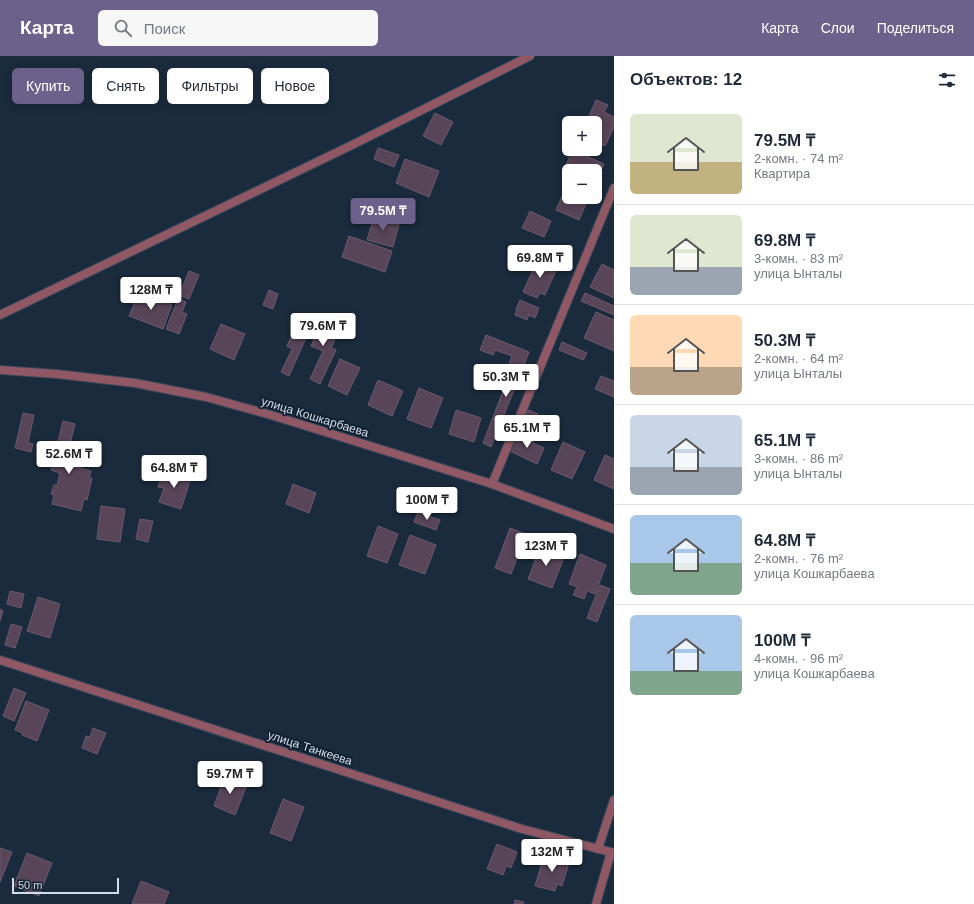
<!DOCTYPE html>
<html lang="ru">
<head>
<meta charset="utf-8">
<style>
	:root { --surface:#fff; --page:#f6f6f7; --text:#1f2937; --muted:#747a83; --line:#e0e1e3; --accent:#6b618a }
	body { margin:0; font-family:Helvetica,sans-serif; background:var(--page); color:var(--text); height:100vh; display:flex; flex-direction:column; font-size:15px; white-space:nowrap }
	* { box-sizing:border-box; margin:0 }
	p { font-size:13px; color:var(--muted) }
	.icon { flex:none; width:22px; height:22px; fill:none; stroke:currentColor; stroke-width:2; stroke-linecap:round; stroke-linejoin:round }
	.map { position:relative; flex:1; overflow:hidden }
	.sheet { display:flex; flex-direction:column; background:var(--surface); width:360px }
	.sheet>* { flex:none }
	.top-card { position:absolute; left:12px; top:12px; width:380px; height:36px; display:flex; gap:8px }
	.tools { position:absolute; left:562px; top:60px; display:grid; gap:8px }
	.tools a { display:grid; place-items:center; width:40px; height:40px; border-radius:6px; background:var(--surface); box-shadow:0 2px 10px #0003; font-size:20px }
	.scale { position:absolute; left:12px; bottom:10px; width:107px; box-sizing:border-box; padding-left:4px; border:2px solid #d3dde9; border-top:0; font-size:11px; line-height:14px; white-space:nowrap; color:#d3dde9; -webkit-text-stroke:3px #112133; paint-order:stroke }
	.price { position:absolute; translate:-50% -34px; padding:0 9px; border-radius:4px; background:#fff; color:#222; font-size:13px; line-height:26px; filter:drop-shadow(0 1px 2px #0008) }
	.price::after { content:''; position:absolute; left:50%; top:24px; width:12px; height:9px; margin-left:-6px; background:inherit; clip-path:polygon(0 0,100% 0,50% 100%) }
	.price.selected { background:var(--accent); color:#fff }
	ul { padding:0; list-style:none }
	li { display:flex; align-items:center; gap:12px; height:100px; padding:0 16px }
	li+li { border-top:1px solid var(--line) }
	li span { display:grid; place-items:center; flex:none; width:112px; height:80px; border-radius:6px; color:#555 }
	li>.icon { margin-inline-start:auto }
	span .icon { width:48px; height:48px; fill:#fffc; stroke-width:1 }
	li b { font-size:17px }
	h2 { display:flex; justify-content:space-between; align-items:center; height:48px; padding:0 16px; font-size:17px }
	.chip { padding:0 14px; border-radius:6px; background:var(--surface); box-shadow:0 2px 10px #0003; font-size:14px; line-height:36px }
	.chip.selected { background:var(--accent); color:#fff }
	header { display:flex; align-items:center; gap:24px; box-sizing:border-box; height:56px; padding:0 20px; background:var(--accent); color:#fff }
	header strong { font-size:19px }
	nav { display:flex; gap:22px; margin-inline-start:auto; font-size:14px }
	.search { width:280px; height:36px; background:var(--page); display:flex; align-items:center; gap:10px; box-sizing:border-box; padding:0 14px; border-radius:6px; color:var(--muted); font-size:15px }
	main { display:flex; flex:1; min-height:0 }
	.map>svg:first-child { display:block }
	.building { fill:#584558; stroke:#6d596d }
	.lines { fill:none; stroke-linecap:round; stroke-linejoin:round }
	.minor-casing { stroke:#384759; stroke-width:10 }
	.minor { stroke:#905864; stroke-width:8 }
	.labels { text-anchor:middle; stroke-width:4; stroke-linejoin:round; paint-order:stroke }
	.street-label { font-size:12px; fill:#d3dde9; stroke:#112133 }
</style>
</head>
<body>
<header>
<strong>Карта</strong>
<div class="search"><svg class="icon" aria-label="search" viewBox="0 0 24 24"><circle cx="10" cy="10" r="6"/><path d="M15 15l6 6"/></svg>Поиск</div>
<nav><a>Карта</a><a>Слои</a><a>Поделиться</a></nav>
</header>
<main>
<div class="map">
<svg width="614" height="848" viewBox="0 0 614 848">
	<rect width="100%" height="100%" fill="#1a2b3d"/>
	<g class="building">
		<polygon points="596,44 608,49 604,56 614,61 614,71 605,90 595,85 595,67 586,67"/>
		<polygon points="435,57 453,66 441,89 423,80"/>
		<polygon points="378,92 399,99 394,111 374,103"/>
		<polygon points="573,94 604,108 595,128 595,115 569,115 564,113"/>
		<polygon points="405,103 439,115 429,141 396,127"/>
		<polygon points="568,127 569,141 589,141 579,164 556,154"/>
		<polygon points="530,155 551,165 544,181 522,172"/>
		<polygon points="374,161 399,168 393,191 367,184"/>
		<polygon points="349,180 392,195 385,216 342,201"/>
		<polygon points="538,203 557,212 545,239 540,237 537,242 523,236"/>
		<polygon points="602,208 614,214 614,242 590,231"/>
		<polygon points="189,215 199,219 189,243 179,239"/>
		<polygon points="269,234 278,238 273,253 263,249"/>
		<polygon points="139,236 172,249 163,273 129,260"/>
		<polygon points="585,237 614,250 614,259 581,245"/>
		<polygon points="178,243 186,246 182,256 187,258 179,278 166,273"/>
		<polygon points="520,244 539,252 535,262 529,259 527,264 515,259 517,254 516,253"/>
		<polygon points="596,256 614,264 614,295 584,282"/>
		<polygon points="316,262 340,273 331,292 336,294 320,328 310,323 323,295 311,290 314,283 308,281"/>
		<polygon points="221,268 245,278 234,304 210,293"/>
		<polygon points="293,277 306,282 289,320 281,316 292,293 287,290"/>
		<polygon points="486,279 529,296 522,314 509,308 512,300 495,294 493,299 480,294"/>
		<polygon points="562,286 587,297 583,304 559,294"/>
		<polygon points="340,303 360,312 347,339 328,330"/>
		<polygon points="509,320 518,324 502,364 493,361"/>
		<polygon points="601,320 614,325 614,341 595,333"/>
		<polygon points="378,324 403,335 392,360 368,349"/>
		<polygon points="419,332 443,342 431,372 407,363"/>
		<polygon points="456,354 481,362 474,386 449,378"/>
		<polygon points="528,354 538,358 531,374 521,370"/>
		<polygon points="23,357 34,359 28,387 33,388 31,396 15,392"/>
		<polygon points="493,361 502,364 491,391 483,387"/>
		<polygon points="63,365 75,368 65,408 91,415 89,422 92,422 87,444 84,443 81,455 52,448 54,439 51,438 54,429 57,429 60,417 51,414"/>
		<polygon points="518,377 534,384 533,387 544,392 537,408 510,395"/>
		<polygon points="563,386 585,396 572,423 551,414"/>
		<polygon points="605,399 614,403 614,433 594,424"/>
		<polygon points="164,413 191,422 181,453 159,446 164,432 158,431"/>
		<polygon points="293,428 316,437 309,457 286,448"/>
		<polygon points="101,450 125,453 120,486 97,483"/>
		<polygon points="418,456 440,464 436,474 414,466"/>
		<polygon points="140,463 153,465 148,486 136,483"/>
		<polygon points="378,470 398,478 387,507 367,500"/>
		<polygon points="510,472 526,478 511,518 495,512"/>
		<polygon points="410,479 436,489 425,518 399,509"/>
		<polygon points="541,489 565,499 552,532 528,523"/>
		<polygon points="580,498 606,509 595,538 587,535 584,543 573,539 577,531 569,528"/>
		<polygon points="600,529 610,533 597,566 587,562"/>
		<polygon points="10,535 24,538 21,552 7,548"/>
		<polygon points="38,541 60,548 50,582 27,575"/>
		<polygon points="0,553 3,555 0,565"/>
		<polygon points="11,568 22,571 15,592 5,589"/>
		<polygon points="14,632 26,637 14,665 3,660"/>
		<polygon points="26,645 49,654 37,685 22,679 23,677 15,674"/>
		<polygon points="93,672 106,677 97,698 82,692 86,680 90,681"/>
		<polygon points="225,720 247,729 235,759 214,750"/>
		<polygon points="283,743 304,751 291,785 270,777"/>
		<polygon points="497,788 517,796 511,812 506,810 503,819 487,813"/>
		<polygon points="0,792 12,796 0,826"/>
		<polygon points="27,797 52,807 39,840 14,830"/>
		<polygon points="544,799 569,807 562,830 557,828 555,835 535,830"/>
		<polygon points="141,825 169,836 164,848 132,848"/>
		<polygon points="515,844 524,846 523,848 514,848"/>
	</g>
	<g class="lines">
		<g class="minor-casing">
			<g id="minor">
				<polyline points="0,259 352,89 530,0"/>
				<polyline points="0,314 57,318 135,327 206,341 271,359 492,428 614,473"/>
				<polyline points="492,428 614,132"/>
				<polyline points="0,604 522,773 614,797"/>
				<polyline points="598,793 614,744"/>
				<polyline points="596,848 611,796"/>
			</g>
		</g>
		<use href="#minor" class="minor"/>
	</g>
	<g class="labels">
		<g class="street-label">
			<text transform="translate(315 361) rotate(17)" y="4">улица Кошкарбаева</text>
			<text transform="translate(310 692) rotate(18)" y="4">улица Танкеева</text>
		</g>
	</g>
</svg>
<div class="tools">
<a>+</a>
<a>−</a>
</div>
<div class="scale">50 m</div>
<b class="price selected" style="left:383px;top:176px">79.5M ₸</b>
<b class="price" style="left:540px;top:223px">69.8M ₸</b>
<b class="price" style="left:151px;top:255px">128M ₸</b>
<b class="price" style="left:323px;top:291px">79.6M ₸</b>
<b class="price" style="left:506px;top:342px">50.3M ₸</b>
<b class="price" style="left:527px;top:393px">65.1M ₸</b>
<b class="price" style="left:69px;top:419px">52.6M ₸</b>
<b class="price" style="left:174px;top:433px">64.8M ₸</b>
<b class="price" style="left:427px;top:465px">100M ₸</b>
<b class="price" style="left:546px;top:511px">123M ₸</b>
<b class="price" style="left:230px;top:739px">59.7M ₸</b>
<b class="price" style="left:552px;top:817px">132M ₸</b>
<div class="top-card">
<a class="chip selected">Купить</a>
<a class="chip">Снять</a>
<a class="chip">Фильтры</a>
<a class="chip">Новое</a>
</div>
</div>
<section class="sheet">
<h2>Объектов: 12<svg class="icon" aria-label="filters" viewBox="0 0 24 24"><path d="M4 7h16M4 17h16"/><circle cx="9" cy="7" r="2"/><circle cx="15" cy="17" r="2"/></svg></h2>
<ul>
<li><span style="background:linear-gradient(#dfe7d0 60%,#c2b280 0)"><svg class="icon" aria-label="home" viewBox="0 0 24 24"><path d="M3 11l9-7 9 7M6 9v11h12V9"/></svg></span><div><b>79.5M ₸</b><p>2-комн. · 74 m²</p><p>Квартира</p></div></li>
<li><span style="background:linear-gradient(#dfe7d0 65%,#9aa5b1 0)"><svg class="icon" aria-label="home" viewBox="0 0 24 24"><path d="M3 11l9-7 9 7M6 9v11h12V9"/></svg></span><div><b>69.8M ₸</b><p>3-комн. · 83 m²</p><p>улица Ынталы</p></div></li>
<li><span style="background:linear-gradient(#ffd9b3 65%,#b9a48a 0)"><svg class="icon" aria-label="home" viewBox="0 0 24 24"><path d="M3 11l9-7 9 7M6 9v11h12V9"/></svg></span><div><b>50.3M ₸</b><p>2-комн. · 64 m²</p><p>улица Ынталы</p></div></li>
<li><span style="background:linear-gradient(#c9d6e8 65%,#9aa5b1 0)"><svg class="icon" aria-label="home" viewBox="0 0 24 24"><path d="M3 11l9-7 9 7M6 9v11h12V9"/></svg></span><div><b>65.1M ₸</b><p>3-комн. · 86 m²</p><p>улица Ынталы</p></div></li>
<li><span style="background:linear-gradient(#a9c7e8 60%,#7fa58c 0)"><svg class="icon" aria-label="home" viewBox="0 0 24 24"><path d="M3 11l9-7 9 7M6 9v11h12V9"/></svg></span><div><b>64.8M ₸</b><p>2-комн. · 76 m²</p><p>улица Кошкарбаева</p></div></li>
<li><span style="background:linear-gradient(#a9c7e8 70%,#7fa58c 0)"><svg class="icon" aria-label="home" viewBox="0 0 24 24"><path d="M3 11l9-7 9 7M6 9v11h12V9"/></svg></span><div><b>100M ₸</b><p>4-комн. · 96 m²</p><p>улица Кошкарбаева</p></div></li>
</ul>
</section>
</main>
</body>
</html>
